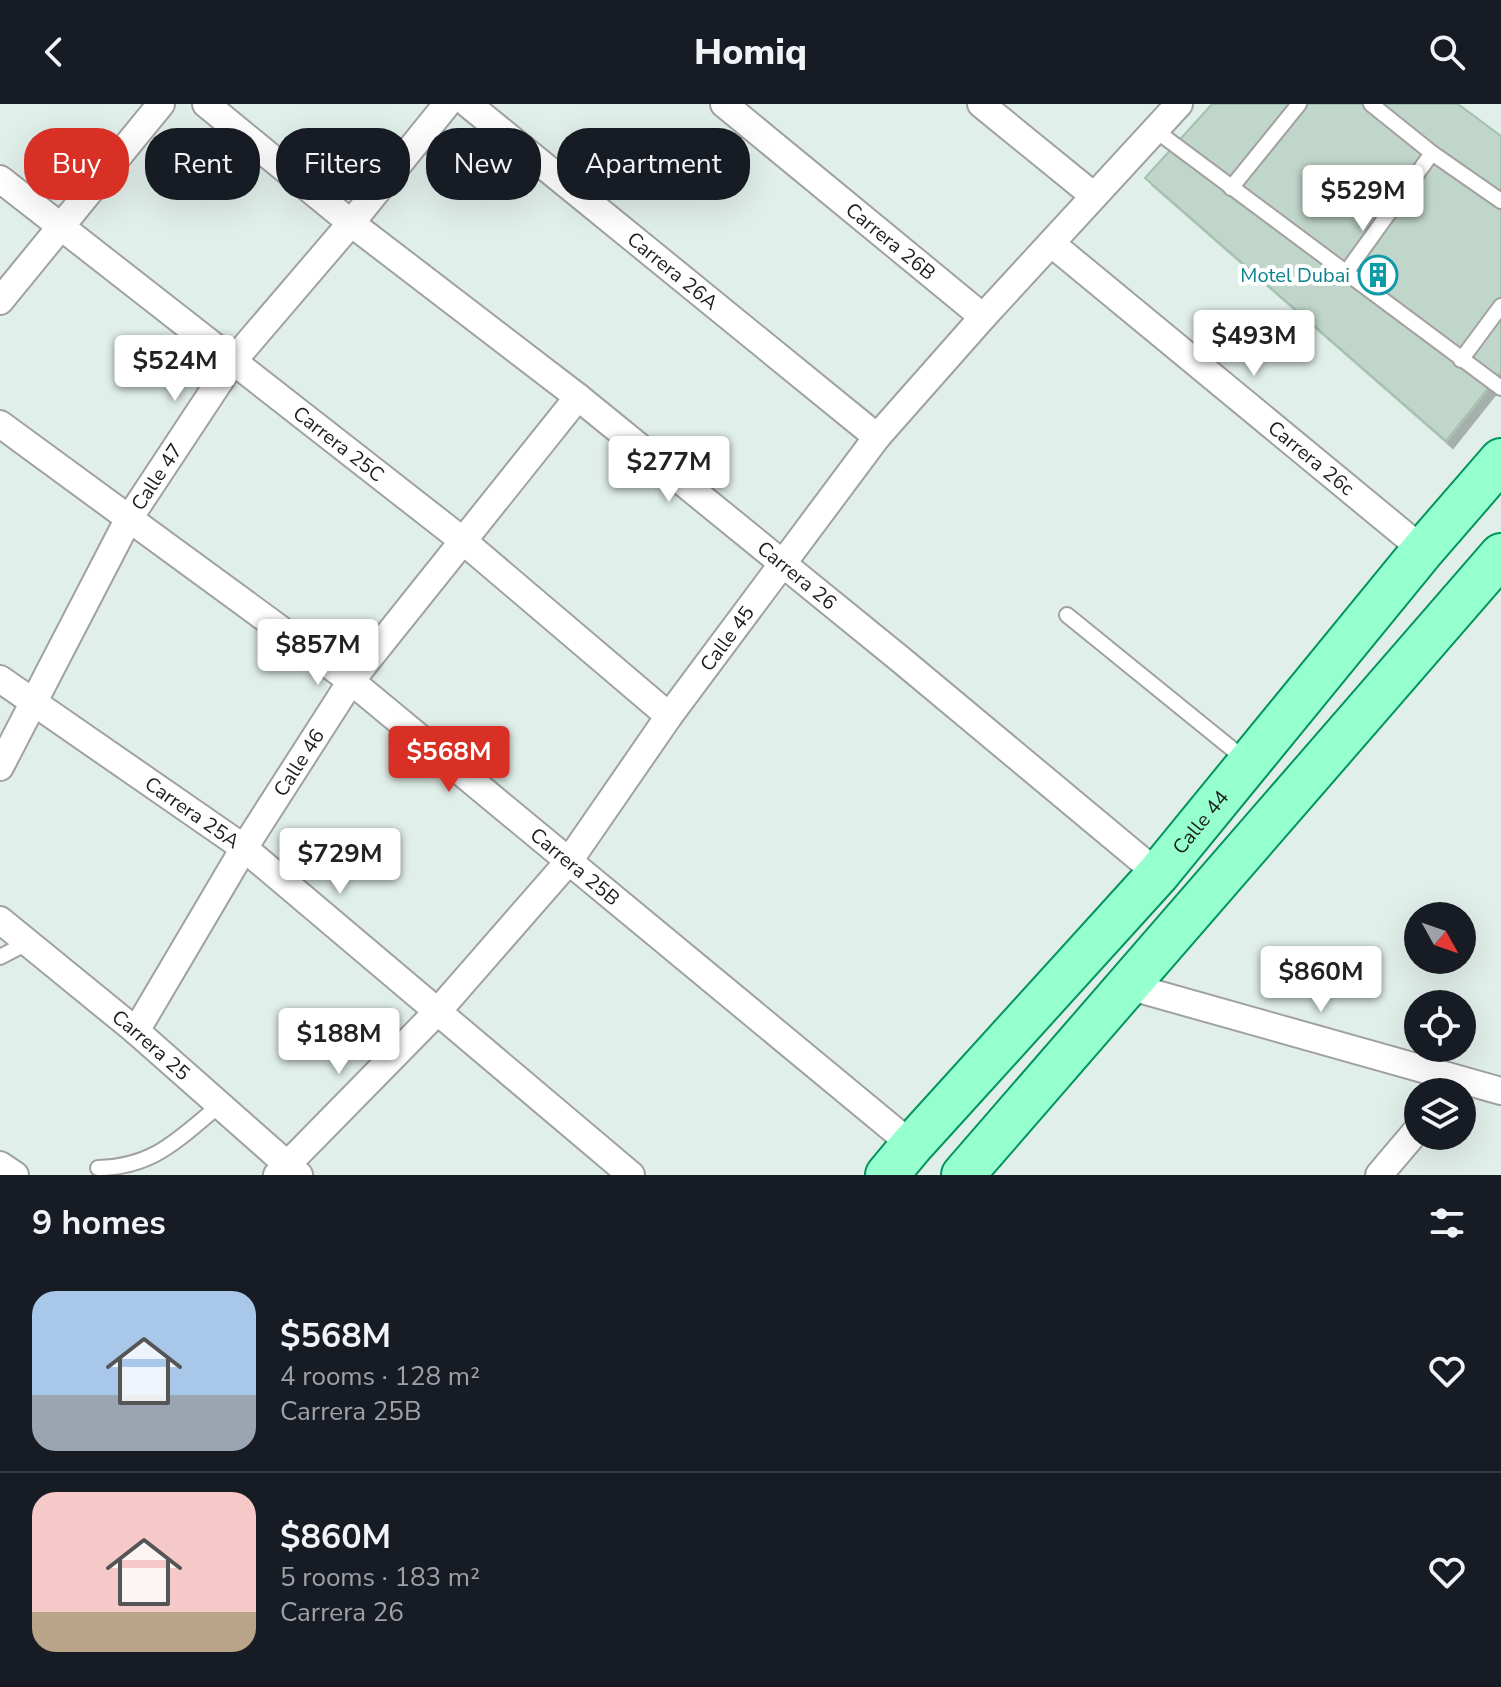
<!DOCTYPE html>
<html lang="en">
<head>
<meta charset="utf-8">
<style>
	:root { --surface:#171b24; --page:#242831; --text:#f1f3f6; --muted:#9ea1a6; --line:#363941; --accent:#d93025 }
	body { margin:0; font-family:"Nunito Sans",sans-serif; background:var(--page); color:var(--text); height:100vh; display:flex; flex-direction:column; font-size:30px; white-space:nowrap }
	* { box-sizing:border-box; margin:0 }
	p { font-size:26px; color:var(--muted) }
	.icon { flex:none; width:44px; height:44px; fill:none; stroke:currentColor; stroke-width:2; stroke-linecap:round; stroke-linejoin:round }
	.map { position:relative; height:1071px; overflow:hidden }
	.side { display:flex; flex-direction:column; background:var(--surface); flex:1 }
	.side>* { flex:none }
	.banner { position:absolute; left:24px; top:24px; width:800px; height:72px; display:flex; gap:16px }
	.needle { width:52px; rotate:130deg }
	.fabs { position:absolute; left:1404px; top:798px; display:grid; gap:16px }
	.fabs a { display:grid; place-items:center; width:72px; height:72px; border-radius:50%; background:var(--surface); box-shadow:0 8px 32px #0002; font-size:40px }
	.price { position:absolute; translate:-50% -68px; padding:0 18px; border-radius:8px; background:#fff; color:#222; font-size:26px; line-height:52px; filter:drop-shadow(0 2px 4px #0008) }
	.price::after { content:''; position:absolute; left:50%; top:48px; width:24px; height:18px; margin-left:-12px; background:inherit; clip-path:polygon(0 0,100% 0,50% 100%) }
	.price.selected { background:var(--accent); color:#fff }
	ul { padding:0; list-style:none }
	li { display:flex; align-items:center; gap:24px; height:200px; padding:0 32px }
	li+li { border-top:2px solid var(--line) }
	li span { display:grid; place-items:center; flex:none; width:224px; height:160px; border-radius:24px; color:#555 }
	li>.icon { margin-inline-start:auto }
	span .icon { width:96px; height:96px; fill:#fffc; stroke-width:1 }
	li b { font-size:34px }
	h2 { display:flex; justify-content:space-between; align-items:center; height:96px; padding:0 32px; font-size:34px }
	.pill { padding:0 28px; border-radius:32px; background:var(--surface); box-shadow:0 8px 32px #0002; font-size:28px; line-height:72px }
	.pill.selected { background:var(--accent); color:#fff }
	header { display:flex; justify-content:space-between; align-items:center; height:104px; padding:0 32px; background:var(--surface); font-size:36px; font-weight:800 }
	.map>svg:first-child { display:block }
	.building { fill:#c1d6ca; stroke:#a3c1af; stroke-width:2; filter:url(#shadow) }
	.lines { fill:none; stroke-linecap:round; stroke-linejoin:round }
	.lane-casing { stroke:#a1a1a1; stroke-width:18 }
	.street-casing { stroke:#a1a1a1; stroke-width:30 }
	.primary-casing { stroke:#00955e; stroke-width:46 }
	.lane { stroke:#fff; stroke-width:14 }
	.street { stroke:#fff; stroke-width:26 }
	.primary { stroke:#96ffce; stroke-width:42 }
	.labels { text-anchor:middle; stroke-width:8; stroke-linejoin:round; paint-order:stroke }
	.street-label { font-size:20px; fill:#1d1d1d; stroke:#fff }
	.culture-label { font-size:20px; fill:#0d838f; stroke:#fff; text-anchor:end }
</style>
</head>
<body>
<header><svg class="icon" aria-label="back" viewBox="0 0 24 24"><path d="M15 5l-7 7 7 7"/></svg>Homiq<svg class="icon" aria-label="search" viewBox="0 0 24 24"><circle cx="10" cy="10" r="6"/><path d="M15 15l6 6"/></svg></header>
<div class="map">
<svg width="1501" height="1071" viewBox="0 0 1501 1071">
	<defs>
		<filter id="shadow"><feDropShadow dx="7" dy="7" stdDeviation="0" flood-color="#0004"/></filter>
	</defs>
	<rect width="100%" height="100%" fill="#e1efea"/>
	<polygon class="building" points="1212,0 1458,0 1501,32 1501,268 1446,337 1145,74"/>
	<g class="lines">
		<g class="lane-casing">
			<g id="lane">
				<polyline points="1371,0 1432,49 1501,97"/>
				<polyline points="1155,26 1501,284"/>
				<polyline points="1231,84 1299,0"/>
				<polyline points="1347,167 1432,49"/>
				<polyline points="1461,256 1501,202"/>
				<polyline points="1067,511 1247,657"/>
				<polyline points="0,853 27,839"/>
				<path d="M 98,1064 C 155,1063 179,1034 221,1000"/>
			</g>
		</g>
		<g class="street-casing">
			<g id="street">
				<path id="s1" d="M 206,0 L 351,119 L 578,293 L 900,555 L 1158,770"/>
				<path id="s2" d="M 468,0 L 877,333"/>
				<path id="s3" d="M 724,0 L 983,213"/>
				<polyline points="981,0 1094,92"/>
				<path id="s4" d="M 0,75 L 462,436 L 669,612"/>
				<path id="s5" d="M 1052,140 L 1423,446"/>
				<polyline points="0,197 161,0"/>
				<path id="s6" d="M 0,320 L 351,577 L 912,1041"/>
				<path id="s7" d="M 0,575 L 244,744 L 631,1071"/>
				<path id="s8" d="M 0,663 L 128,416 L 233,257 L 351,119 L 447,0"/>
				<path id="s9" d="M 0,816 L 136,927 L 299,1071"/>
				<polyline points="1128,882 1501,987"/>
				<path id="s10" d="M 136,927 L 244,744 L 351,577 L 578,293"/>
				<polyline points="0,1061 15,1071"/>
				<path id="s11" d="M 277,1071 L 438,907 L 569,757 L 669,612 L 877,333 L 983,213 L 1179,0"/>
				<polyline points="1379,1071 1418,1025"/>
			</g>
		</g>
		<g class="primary-casing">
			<g id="primary">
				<path id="s12" d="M 887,1071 L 912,1041 L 1158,770 L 1423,446 L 1501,356"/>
				<polyline points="963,1071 1501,451"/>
			</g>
		</g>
		<use href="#lane" class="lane"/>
		<use href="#street" class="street"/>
		<use href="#primary" class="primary"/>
	</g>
	<defs>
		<g id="building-ring" transform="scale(2)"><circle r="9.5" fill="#fff" stroke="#0f9aa8" stroke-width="1.5"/><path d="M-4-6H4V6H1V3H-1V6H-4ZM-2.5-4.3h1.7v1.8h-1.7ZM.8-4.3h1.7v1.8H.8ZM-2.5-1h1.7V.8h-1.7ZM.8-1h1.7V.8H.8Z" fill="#0f9aa8"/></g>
	</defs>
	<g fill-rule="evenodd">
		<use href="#building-ring" x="1378" y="171"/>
	</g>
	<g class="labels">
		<g class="street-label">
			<text dy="7" stroke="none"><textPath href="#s3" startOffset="216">Carrera 26B</textPath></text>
			<text dy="7" stroke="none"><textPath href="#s2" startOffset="264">Carrera 26A</textPath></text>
			<text dy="7" stroke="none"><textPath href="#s4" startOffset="430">Carrera 25C</textPath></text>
			<text dy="7" stroke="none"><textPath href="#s5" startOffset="336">Carrera 26c</textPath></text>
			<text dy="7" stroke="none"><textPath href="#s8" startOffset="330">Calle 47</textPath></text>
			<text dy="7" stroke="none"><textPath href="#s1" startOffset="756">Carrera 26</textPath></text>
			<text dy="7" stroke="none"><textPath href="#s11" startOffset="702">Calle 45</textPath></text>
			<text dy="7" stroke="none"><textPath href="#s10" startOffset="314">Calle 46</textPath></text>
			<text dy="7" stroke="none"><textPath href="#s7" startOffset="234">Carrera 25A</textPath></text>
			<text dy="7" stroke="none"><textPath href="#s12" startOffset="472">Calle 44</textPath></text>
			<text dy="7" stroke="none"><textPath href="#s6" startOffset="726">Carrera 25B</textPath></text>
			<text dy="7" stroke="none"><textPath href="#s9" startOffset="196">Carrera 25</textPath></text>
		</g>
		<g class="culture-label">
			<text x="1350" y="178">Motel Dubai</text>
		</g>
	</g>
</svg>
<div class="fabs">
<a><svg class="needle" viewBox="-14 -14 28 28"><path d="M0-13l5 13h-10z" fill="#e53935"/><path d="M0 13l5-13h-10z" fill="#9ea1a6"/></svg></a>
<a><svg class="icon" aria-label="locate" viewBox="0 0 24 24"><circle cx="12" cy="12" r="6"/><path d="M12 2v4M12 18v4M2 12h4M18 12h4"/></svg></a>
<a><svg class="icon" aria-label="layers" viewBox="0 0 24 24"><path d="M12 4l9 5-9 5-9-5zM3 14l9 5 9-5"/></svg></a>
</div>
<b class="price" style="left:1363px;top:129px">$529M</b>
<b class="price" style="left:1254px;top:274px">$493M</b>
<b class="price" style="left:175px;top:299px">$524M</b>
<b class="price" style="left:669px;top:400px">$277M</b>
<b class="price" style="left:318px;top:583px">$857M</b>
<b class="price selected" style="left:449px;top:690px">$568M</b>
<b class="price" style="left:340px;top:792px">$729M</b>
<b class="price" style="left:1321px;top:910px">$860M</b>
<b class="price" style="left:339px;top:972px">$188M</b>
<div class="banner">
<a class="pill selected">Buy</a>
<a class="pill">Rent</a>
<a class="pill">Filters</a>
<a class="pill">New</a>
<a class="pill">Apartment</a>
</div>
</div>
<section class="side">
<h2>9 homes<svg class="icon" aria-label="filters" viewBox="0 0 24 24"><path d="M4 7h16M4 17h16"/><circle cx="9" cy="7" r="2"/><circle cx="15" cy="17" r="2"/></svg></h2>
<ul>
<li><span style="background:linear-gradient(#a9c7e8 65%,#9aa5b1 0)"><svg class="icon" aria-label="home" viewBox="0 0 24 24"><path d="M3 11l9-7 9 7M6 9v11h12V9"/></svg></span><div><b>$568M</b><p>4 rooms · 128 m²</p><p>Carrera 25B</p></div><svg class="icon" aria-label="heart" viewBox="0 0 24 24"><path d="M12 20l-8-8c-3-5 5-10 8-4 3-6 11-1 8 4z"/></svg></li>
<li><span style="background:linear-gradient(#f6c9c9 75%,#b9a48a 0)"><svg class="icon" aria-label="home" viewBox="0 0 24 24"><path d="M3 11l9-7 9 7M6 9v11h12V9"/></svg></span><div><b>$860M</b><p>5 rooms · 183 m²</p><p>Carrera 26</p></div><svg class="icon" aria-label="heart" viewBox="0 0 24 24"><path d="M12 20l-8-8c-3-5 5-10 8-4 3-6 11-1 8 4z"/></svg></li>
</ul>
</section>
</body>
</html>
